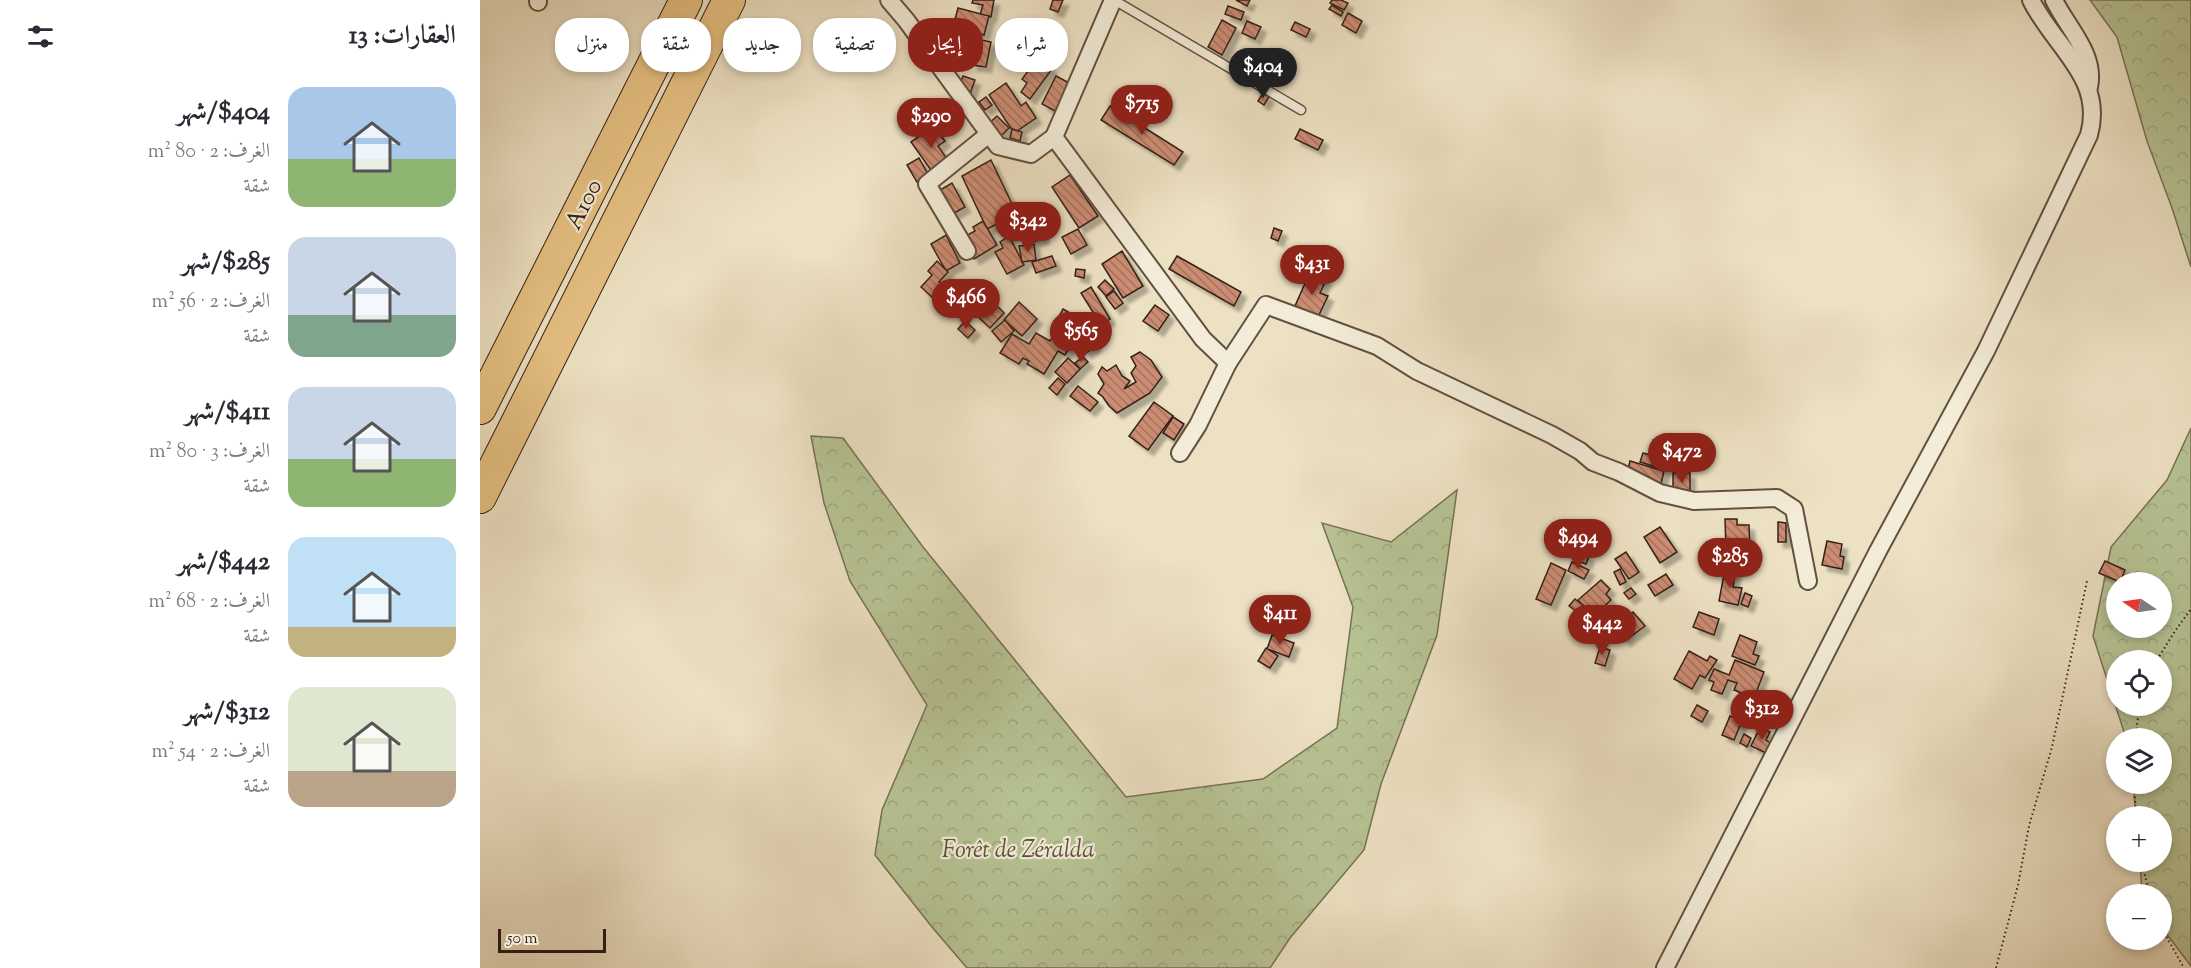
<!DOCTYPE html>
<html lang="ar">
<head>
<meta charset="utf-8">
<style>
	:root { --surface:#fff; --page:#f2f2f3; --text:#2b2b33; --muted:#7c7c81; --accent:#8f2418 }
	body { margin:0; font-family:"Sorts Mill Goudy",Amiri,serif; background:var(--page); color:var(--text); direction:rtl; height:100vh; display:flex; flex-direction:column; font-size:22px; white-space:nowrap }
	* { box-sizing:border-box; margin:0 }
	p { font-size:20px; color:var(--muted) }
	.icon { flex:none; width:33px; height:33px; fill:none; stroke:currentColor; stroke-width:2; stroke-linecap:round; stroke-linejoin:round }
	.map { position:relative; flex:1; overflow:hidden; direction:ltr }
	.sheet { display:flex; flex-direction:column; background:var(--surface); width:480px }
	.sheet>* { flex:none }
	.hud { position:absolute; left:18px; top:18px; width:570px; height:54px; direction:rtl; display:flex; gap:12px }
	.needle { width:39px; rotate:283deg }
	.fabs { position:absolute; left:1626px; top:572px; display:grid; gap:12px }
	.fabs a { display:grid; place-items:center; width:66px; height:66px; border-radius:50%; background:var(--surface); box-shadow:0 3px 9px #0003; font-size:30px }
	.scale { position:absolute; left:18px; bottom:15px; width:108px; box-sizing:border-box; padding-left:6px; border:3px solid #352015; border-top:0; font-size:16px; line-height:21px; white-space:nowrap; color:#352015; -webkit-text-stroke:4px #f3ecd8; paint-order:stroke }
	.price { position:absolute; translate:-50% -51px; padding:0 14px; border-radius:21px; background:var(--accent); color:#fff; font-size:20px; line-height:39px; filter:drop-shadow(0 2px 3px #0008) }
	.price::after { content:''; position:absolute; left:50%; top:36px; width:18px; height:14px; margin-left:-9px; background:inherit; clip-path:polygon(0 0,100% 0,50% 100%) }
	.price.on { background:#222; color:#fff }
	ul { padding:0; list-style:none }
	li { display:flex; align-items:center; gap:18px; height:150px; padding:0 24px }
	li span { display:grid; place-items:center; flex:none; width:168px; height:120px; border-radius:18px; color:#555 }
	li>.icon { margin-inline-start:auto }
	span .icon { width:72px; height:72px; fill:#fffc; stroke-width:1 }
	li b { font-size:26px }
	h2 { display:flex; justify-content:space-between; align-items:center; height:72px; padding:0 24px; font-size:26px }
	.chip { padding:0 21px; border-radius:24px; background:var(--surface); box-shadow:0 3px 9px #0003; font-size:21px; line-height:54px }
	.chip.on { background:var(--accent); color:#fff }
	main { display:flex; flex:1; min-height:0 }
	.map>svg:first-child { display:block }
	.forest { fill:url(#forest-crowns); stroke:#767254; stroke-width:1.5; fill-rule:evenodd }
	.building { fill:url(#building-back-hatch); stroke:#352015; stroke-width:1.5; filter:url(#shadow) }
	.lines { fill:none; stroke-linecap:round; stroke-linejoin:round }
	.service-casing { stroke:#635040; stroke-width:11 }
	.minor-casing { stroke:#635040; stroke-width:20 }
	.motorway-casing { stroke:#352015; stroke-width:34 }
	.path { stroke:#352015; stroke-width:2; stroke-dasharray:1.5 3; stroke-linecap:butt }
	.service { stroke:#f3ecd8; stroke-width:8 }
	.minor { stroke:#f3ecd8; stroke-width:16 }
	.motorway { stroke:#e6c082; stroke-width:32 }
	.labels { text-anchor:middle; stroke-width:4.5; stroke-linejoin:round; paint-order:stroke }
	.street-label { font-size:24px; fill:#352015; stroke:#f3ecd8 }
	.park-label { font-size:24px; font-style:italic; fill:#5c513b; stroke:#f3ecd8 }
</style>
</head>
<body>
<main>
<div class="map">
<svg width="1711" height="968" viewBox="0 0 1711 968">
	<defs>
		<pattern id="forest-crowns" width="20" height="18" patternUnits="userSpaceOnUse" patternTransform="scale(1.5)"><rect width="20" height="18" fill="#b7c394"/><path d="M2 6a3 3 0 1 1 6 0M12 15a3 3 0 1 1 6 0" fill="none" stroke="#9ea77f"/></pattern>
		<pattern id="building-back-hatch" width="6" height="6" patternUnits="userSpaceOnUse" patternTransform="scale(1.5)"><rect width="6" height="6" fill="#cc8c73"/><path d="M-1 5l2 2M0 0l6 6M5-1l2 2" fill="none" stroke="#a6725d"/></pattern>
		<filter id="shadow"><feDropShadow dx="5.5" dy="5.5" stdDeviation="1.5" flood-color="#0004"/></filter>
	</defs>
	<rect width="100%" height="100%" fill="#ede1c3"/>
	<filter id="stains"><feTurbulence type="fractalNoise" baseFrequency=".00333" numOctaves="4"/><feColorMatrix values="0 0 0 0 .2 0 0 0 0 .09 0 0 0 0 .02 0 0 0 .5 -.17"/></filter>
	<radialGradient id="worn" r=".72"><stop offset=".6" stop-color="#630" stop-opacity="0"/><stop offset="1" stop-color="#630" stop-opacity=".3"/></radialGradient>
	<g class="forest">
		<polygon points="1610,0 1711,0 1711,267 1692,208 1667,141 1637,37"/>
		<path d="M 1711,428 L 1711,966 L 1682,928 L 1682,894 L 1662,894 L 1660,861 L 1682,861 L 1682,816 L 1656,816 L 1653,783 L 1682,783 L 1682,738 L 1646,738 L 1613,636 L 1631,547 L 1687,480 ZM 1636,582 L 1682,582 L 1682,627 L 1636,627 ZM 1636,660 L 1682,660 L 1682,705 L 1636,705 Z"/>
		<polygon points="331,436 363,438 443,547 646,797 783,779 857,728 873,607 842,523 911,542 977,490 957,635 901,784 884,850 810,938 790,968 487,968 452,927 395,855 402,810 447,705 370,581 344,503"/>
	</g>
	<g class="building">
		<polygon points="493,0 514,0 511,17 500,15 503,5 492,3"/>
		<polygon points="573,0 583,0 578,12 570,9"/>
		<polygon points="756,0 770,0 767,6"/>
		<polygon points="852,0 861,0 868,3 864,10 850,3"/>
		<polygon points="852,5 863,12 861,16 849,9"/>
		<polygon points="748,6 764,12 761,20 745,14"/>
		<polygon points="478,8 509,16 504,35 473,27"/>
		<polygon points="868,13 882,21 876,33 862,25"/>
		<polygon points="742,20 756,28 742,55 728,47"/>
		<polygon points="767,21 781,27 775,39 762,33"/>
		<polygon points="815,22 830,29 826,37 811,30"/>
		<polygon points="497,39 511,42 506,67 492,65"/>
		<polygon points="558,58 572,69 550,99 541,92 547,83 542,79"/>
		<polygon points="483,76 495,80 490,94 478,89"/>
		<polygon points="576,76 595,86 577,112 562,104"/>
		<polygon points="526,83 541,106 546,102 556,118 534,133 509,95"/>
		<polygon points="783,93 789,97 784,105 778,101"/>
		<polygon points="506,97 512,105 505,110 499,102"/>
		<polygon points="442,101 452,113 445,119 435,107"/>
		<polygon points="630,106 703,152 694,165 621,120"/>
		<polygon points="517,116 529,128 517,140 505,127"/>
		<polygon points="454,126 465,141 458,146 469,162 453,173 431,142"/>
		<polygon points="532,129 542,132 540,141 530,138"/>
		<polygon points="820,129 843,140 838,150 815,139"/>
		<polygon points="439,158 449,176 437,182 427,165"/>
		<polygon points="511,160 544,229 526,238 519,223 507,229 482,176"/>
		<polygon points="590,175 618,216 599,228 572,187"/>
		<polygon points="472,183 485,207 469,216 455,193"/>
		<polygon points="557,219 564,238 550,243 543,225"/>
		<polygon points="503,221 517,245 494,259 482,238 495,231 493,227"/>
		<polygon points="794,228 802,231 798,241 791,238"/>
		<polygon points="598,229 607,245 591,254 582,237"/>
		<polygon points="466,235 480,263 466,271 451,244"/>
		<polygon points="529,236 544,265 527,274 515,252 523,248 520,242"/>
		<polygon points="554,244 556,260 542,262 539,246"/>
		<polygon points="642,251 663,286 643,298 622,264"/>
		<polygon points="572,256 576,266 556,273 552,262"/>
		<polygon points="697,256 761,292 754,306 689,269"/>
		<polygon points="457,261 468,272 459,282 476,297 465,309 441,287 452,275 448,271"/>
		<polygon points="596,269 605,270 604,278 595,276"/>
		<polygon points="830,272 846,280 840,293 848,296 838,317 815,306"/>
		<polygon points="625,280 634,289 626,296 618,287"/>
		<polygon points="611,287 630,319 621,325 601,293"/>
		<polygon points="634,291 643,303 635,309 626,297"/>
		<polygon points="510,299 524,313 510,328 495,314"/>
		<polygon points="539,302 557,319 542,336 524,320"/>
		<polygon points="675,305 689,315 678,331 663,321"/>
		<polygon points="583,309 605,322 585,355 578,351 564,374 547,364 549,361 543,358 539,364 520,353 532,334 549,344 556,333 570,341 575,332 572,329"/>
		<polygon points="525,320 534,331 521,342 512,331"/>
		<polygon points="485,321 495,330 488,338 478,329"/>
		<polygon points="612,340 616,346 606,353 602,347"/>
		<polygon points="660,352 671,360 682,377 670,393 637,413 629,406 623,397 618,393 624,384 618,374 622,367 627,371 636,365 642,376 650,381 644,389 656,382 651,373 656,366 651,357"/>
		<polygon points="603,357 608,362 600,369 595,363"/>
		<polygon points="588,358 600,369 587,383 575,372"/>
		<polygon points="578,378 585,384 577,395 569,388"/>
		<polygon points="598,386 618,402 610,411 590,396"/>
		<polygon points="674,402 693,416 668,450 649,436"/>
		<polygon points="693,417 704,424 694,440 683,433"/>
		<polygon points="1173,440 1190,443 1188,454 1171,451"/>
		<polygon points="1163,453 1189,460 1186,470 1160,462"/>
		<polygon points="1150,461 1184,471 1181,484 1147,474"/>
		<rect x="1193" y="473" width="17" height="21"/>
		<polygon points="1245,519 1257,519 1257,525 1269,525 1270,550 1246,550"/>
		<polygon points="1298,522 1306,523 1306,542 1298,542"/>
		<polygon points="1180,527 1197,552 1180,563 1164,537"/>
		<polygon points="1084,532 1100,536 1096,547 1080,543"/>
		<polygon points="1347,541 1362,544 1360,556 1364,557 1362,569 1342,565"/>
		<polygon points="1146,552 1159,572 1149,579 1135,559"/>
		<polygon points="1101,553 1109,556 1106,564 1098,561"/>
		<polygon points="1261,554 1272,554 1272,563 1260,563"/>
		<polygon points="1625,561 1645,570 1640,582 1619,573"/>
		<polygon points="1092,562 1109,570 1104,579 1088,571"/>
		<polygon points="1071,563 1086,570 1071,605 1056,599"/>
		<polygon points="1140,569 1146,582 1140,585 1134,572"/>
		<polygon points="1245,569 1256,571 1253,587 1262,588 1258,605 1239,601"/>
		<polygon points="1186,574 1193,585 1175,596 1168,585"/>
		<polygon points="1121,580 1130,589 1126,594 1131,600 1113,617 1098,600"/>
		<polygon points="1151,588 1156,594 1149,599 1144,593"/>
		<polygon points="1265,593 1272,596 1268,607 1261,604"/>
		<polygon points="1095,599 1103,605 1097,612 1089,606"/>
		<polygon points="1153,612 1165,626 1145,641 1134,627"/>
		<polygon points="1219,612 1239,619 1234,635 1213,627"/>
		<polygon points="1120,621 1129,629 1121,640 1111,633"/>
		<polygon points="792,635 814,643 809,657 787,649"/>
		<polygon points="1260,635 1277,642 1273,654 1279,656 1275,665 1252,656"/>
		<polygon points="1120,647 1130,650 1125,666 1115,663"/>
		<polygon points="786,648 798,656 790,668 778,661"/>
		<polygon points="1209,651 1227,661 1230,656 1237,660 1225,678 1220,675 1212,689 1194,679"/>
		<polygon points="1255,660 1284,672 1274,698 1254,690 1257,683 1248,680 1242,694 1231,690 1234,682 1229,680 1234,669 1249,675"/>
		<polygon points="1217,705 1228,711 1222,722 1211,716"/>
		<polygon points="1250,716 1262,721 1254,740 1242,735"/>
		<polygon points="1280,727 1290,732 1286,740 1292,744 1288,754 1271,746"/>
		<polygon points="1264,734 1271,738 1267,747 1260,743"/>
	</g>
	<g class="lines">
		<g class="service-casing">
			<polyline id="service" points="634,0 821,110"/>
		</g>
		<g class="minor-casing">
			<g id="minor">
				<polyline points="58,0 58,2"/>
				<polyline points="409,0 426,20 518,146 551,154 574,137"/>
				<polyline points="633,0 574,137 723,339 748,363"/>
				<path d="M 1574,0 C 1588,29 1616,54 1609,87"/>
				<polyline points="487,251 447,184 509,134"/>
				<polyline points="700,453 718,425 748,363 786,305 897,346 937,371 1072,435 1100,451 1113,462 1139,472 1180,493 1214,501 1297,498 1314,509 1328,581"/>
				<path d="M 1185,968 L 1398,551 L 1506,351 L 1609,135 C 1625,78 1574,47 1551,0"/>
			</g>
		</g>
		<g class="motorway-casing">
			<g id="motorway">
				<polyline points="0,408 206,0"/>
				<polyline points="0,497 249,0"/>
			</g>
		</g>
		<g class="path">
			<polyline points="1677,660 1695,631 1711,609"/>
			<polyline points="1655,738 1660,705"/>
			<polyline points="1654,783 1656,816"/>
			<polyline points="1662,861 1669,894"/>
			<polyline points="1682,929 1704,968"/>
			<polyline points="1516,968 1538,885 1549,826 1572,747 1607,581"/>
		</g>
		<use href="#service" class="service"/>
		<use href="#minor" class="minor"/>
		<use href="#motorway" class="motorway"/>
	</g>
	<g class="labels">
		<g class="street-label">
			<text transform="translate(103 204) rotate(-63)" y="8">A100</text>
		</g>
		<g class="park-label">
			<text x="538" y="857">Forêt de Zéralda</text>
		</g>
	</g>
	<rect width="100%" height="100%" filter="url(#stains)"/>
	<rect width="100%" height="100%" fill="url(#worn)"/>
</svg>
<div class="fabs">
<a><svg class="needle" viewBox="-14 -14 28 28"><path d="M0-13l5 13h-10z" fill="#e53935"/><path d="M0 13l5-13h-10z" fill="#7c7c81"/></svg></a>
<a><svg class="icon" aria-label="locate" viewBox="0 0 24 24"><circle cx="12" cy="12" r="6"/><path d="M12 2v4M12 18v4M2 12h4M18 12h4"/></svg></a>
<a><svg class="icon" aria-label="layers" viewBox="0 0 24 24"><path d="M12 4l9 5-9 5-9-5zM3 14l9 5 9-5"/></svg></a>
<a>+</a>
<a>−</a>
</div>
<div class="scale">50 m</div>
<b class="price on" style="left:783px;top:99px">$404</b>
<b class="price" style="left:662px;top:136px">$715</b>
<b class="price" style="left:451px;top:149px">$290</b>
<b class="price" style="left:548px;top:253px">$342</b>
<b class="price" style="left:832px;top:296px">$431</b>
<b class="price" style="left:486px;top:330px">$466</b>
<b class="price" style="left:601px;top:363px">$565</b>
<b class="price" style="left:1202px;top:484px">$472</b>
<b class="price" style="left:1098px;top:570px">$494</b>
<b class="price" style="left:1250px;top:589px">$285</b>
<b class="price" style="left:800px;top:646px">$411</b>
<b class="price" style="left:1122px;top:656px">$442</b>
<b class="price" style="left:1282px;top:741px">$312</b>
<div class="hud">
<a class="chip">شراء</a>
<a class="chip on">إيجار</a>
<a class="chip">تصفية</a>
<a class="chip">جديد</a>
<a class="chip">شقة</a>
<a class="chip">منزل</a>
</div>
</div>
<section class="sheet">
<h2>العقارات: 13<svg class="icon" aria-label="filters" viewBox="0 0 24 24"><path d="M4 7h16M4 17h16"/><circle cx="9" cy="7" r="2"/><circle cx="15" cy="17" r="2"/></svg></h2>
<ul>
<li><span style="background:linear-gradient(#a9c7e8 60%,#8fb573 0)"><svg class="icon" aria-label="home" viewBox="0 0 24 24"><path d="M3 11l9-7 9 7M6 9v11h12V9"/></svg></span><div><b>$404/شهر</b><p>الغرف: 2 · 80 m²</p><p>شقة</p></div></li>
<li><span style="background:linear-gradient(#c9d6e8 65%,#7fa58c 0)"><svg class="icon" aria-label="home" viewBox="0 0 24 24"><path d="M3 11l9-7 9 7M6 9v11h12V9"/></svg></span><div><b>$285/شهر</b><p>الغرف: 2 · 56 m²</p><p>شقة</p></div></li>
<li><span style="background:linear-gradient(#c9d6e8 60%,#8fb573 0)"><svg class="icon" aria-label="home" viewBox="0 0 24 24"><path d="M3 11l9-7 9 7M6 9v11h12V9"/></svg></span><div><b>$411/شهر</b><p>الغرف: 3 · 80 m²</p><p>شقة</p></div></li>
<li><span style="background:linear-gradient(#bfe0f5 75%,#c2b280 0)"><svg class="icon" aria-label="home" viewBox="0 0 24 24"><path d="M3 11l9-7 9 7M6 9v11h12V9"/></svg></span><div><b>$442/شهر</b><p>الغرف: 2 · 68 m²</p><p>شقة</p></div></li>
<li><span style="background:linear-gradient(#dfe7d0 70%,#b9a48a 0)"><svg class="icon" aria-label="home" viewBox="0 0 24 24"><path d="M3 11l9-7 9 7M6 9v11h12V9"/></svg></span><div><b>$312/شهر</b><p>الغرف: 2 · 54 m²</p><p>شقة</p></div></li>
</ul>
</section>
</main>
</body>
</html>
